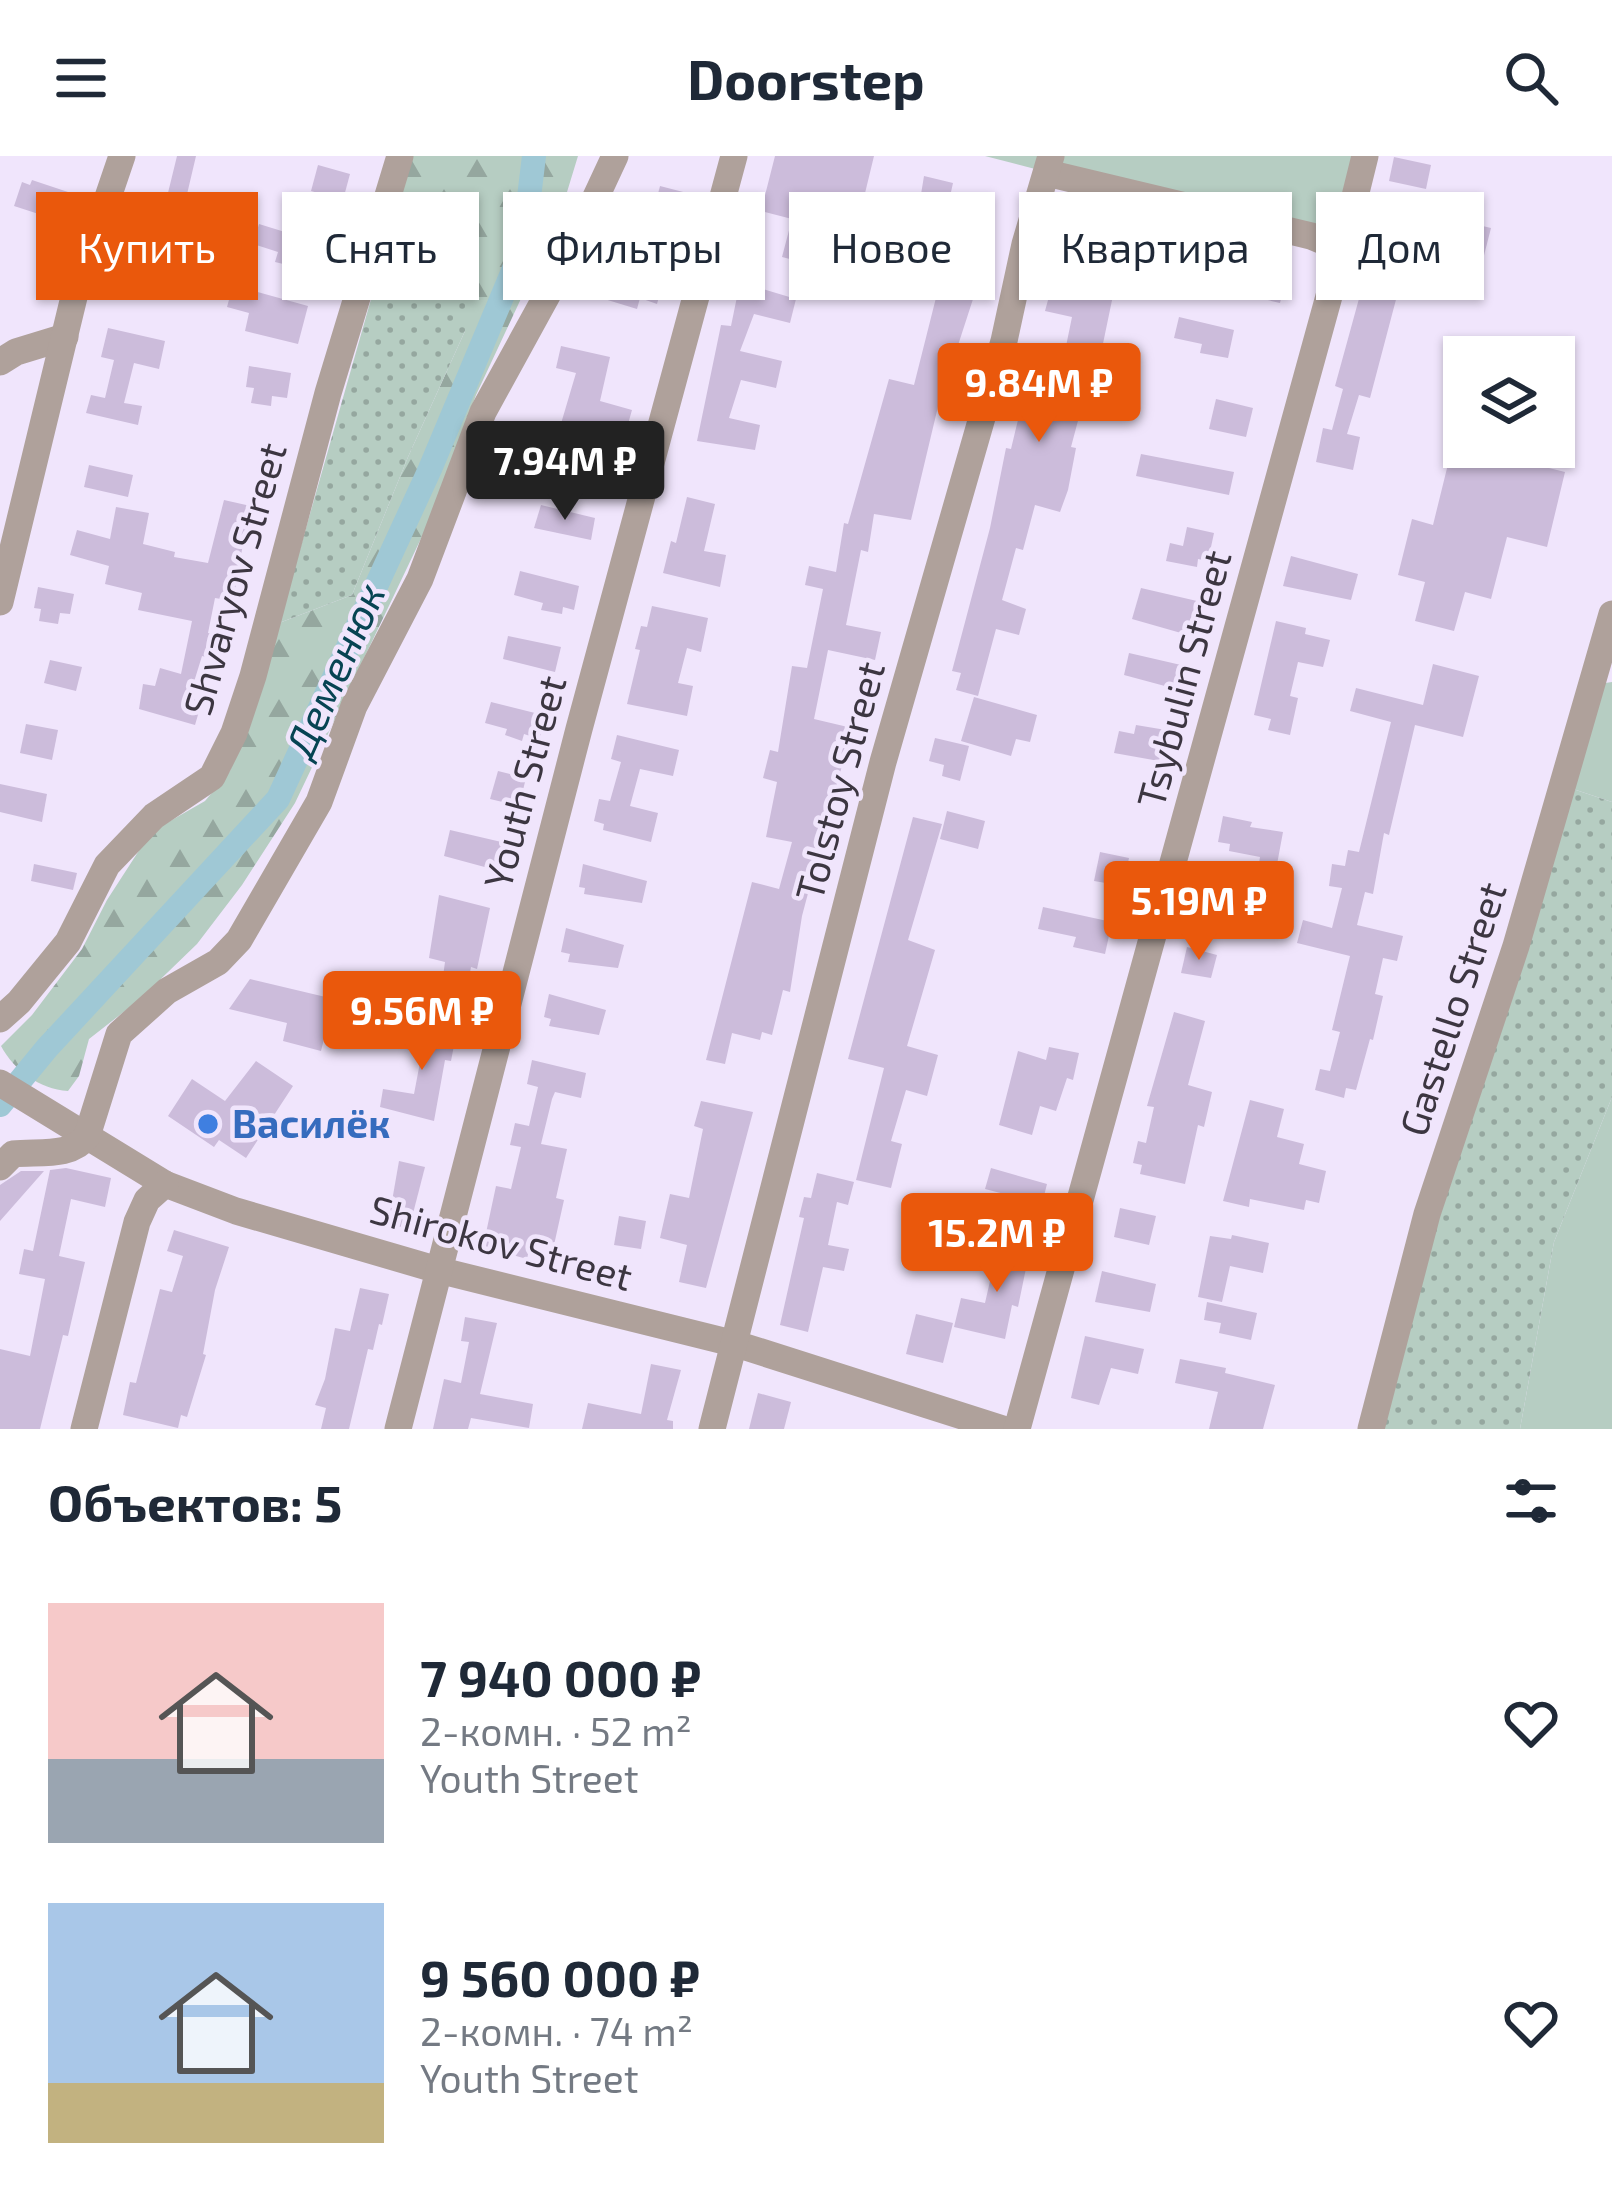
<!DOCTYPE html>
<html lang="ru">
<head>
<meta charset="utf-8">
<style>
	:root { --surface:#fff; --page:#f2f2f3; --text:#1f2937; --muted:#747a83; --accent:#ea580c }
	body { margin:0; font-family:"Exo 2",sans-serif; background:var(--page); color:var(--text); height:100vh; display:flex; flex-direction:column; font-size:45px; white-space:nowrap }
	* { box-sizing:border-box; margin:0 }
	p { font-size:39px; color:var(--muted) }
	.icon { flex:none; width:66px; height:66px; fill:none; stroke:currentColor; stroke-width:2; stroke-linecap:round; stroke-linejoin:round }
	.map { position:relative; height:1273px; overflow:hidden }
	.panel { display:flex; flex-direction:column; background:var(--surface); flex:1 }
	.panel>* { flex:none }
	.top-card { position:absolute; left:36px; top:36px; width:1542px; height:108px; display:flex; gap:24px }
	.buttons { position:absolute; left:1443px; top:180px; display:grid; gap:24px }
	.buttons a { display:grid; place-items:center; width:132px; height:132px; border-radius:0px; background:var(--surface); box-shadow:0 3px 9px #0004; font-size:60px }
	.price { position:absolute; translate:-50% -102px; padding:0 27px; border-radius:12px; background:var(--accent); color:#fff; font-size:39px; line-height:78px; filter:drop-shadow(0 3px 6px #0008) }
	.price::after { content:''; position:absolute; left:50%; top:72px; width:36px; height:27px; margin-left:-18px; background:inherit; clip-path:polygon(0 0,100% 0,50% 100%) }
	.price.on { background:#222; color:#fff }
	ul { padding:0; list-style:none }
	li { display:flex; align-items:center; gap:36px; height:300px; padding:0 48px }
	li span { display:grid; place-items:center; flex:none; width:336px; height:240px; border-radius:0px; color:#555 }
	li>.icon { margin-inline-start:auto }
	span .icon { width:144px; height:144px; fill:#fffc; stroke-width:1 }
	li b { font-size:51px }
	h2 { display:flex; justify-content:space-between; align-items:center; height:144px; padding:0 48px; font-size:51px }
	.chip { padding:0 42px; border-radius:0px; background:var(--surface); box-shadow:0 3px 9px #0004; font-size:42px; line-height:108px }
	.chip.on { background:var(--accent); color:#fff }
	header { display:flex; justify-content:space-between; align-items:center; height:156px; padding:0 48px; background:var(--surface); font-size:54px; font-weight:700 }
	.map>svg:first-child { display:block }
	.grass { fill:#b6cdc2 }
	.forest { fill:url(#forest-firs) }
	.garden { fill:url(#garden-dots) }
	.lines { fill:none; stroke-linecap:round; stroke-linejoin:round }
	.canal { stroke:#9fc8d5; stroke-width:24 }
	.building { fill:#ccbcdb }
	.minor { stroke:#afa19b; stroke-width:27 }
	.shop-dot { fill:#3f7fe0; stroke:#f0e5fc; stroke-width:4.5 }
	.labels { text-anchor:middle; stroke-width:9; stroke-linejoin:round; paint-order:stroke }
	.street-label { font-size:39px; fill:#3c3641; stroke:#f0e5fc }
	.shop-label { font-size:39px; font-weight:bold; fill:#366cbe; stroke:#f0e5fc; text-anchor:start }
	.water-label { font-size:42px; font-style:italic; fill:#074453; stroke:#f0e5fc }
</style>
</head>
<body>
<header><svg class="icon" aria-label="menu" viewBox="0 0 24 24"><path d="M4 6h16M4 12h16M4 18h16"/></svg>Doorstep<svg class="icon" aria-label="search" viewBox="0 0 24 24"><circle cx="10" cy="10" r="6"/><path d="M15 15l6 6"/></svg></header>
<div class="map">
<svg width="1612" height="1273" viewBox="0 0 1612 1273">
	<defs>
		<pattern id="forest-firs" width="22" height="20" patternUnits="userSpaceOnUse" patternTransform="scale(3)"><rect width="22" height="20" fill="#b6cdc2"/><path d="M5 1l3.5 6h-7zM16 11l3.5 6h-7z" fill="#95a79f"/></pattern>
		<pattern id="garden-dots" width="8" height="8" patternUnits="userSpaceOnUse" patternTransform="scale(3)"><rect width="8" height="8" fill="#b6cdc2"/><path d="M2 2h.1M6 6h.1" fill="none" stroke="#95a79f" stroke-width="1.8" stroke-linecap="round"/></pattern>
	</defs>
	<rect width="100%" height="100%" fill="#f0e5fc"/>
	<g class="grass">
		<polygon points="985,0 1367,0 1342,93"/>
		<polygon points="1612,526 1612,646 1564,630 1592,529"/>
		<polygon points="1612,941 1612,1273 1520,1273 1554,1086"/>
	</g>
	<path class="forest" d="M 411,0 L 578,0 L 560,59 L 476,239 L 437,349 L 295,647 L 242,729 L 197,788 L 139,844 L 89,883 L 79,920 L 68,935 C 39,933 14,914 1,890 L 32,859 L 82,793 L 107,744 L 151,676 L 205,645 L 230,615 L 279,467 L 352,439 L 408,301 L 465,175 L 444,114 L 387,87 Z"/>
	<g class="garden">
		<polygon points="387,87 475,133 465,175 408,301 352,439 279,467"/>
		<polygon points="1564,630 1612,646 1612,941 1554,1086 1520,1273 1371,1273"/>
	</g>
	<g class="lines">
		<polyline class="canal" points="0,949 47,892 278,643 430,313 523,91 534,0"/>
	</g>
	<g class="building">
		<polygon points="177,0 196,0 184,51 222,61 216,86 140,65 148,39 166,45"/>
		<polygon points="775,0 874,0 859,62 835,56 821,111 782,101 792,63 761,55"/>
		<polygon points="1394,1 1431,9 1426,33 1389,25"/>
		<polygon points="318,9 350,18 343,44 311,35"/>
		<polygon points="924,20 953,27 951,36 993,44 987,73 984,73 974,140 949,217 946,217 911,364 874,358 868,396 861,394 846,469 881,476 875,504 828,494 814,563 852,572 802,760 790,836 783,834 772,879 762,876 760,884 732,877 725,908 706,904 752,726 779,733 792,686 766,681 777,626 763,622 770,594 778,596 792,510 807,512 823,433 805,429 809,410 836,416 844,367 848,368 889,223 914,229 945,106 911,99"/>
		<polygon points="32,24 74,38 67,58 53,53 51,62 14,50 22,26 30,29"/>
		<polygon points="660,30 687,37 680,64 653,57"/>
		<polygon points="1470,67 1491,72 1478,123 1457,118"/>
		<polygon points="259,68 327,89 320,117 275,106 278,96 253,88"/>
		<polygon points="1069,68 1108,78 1098,120 1116,125 1100,202 1095,201 1071,291 1076,292 1068,334 1060,356 1035,349 1023,394 1016,392 1002,444 1026,453 1019,479 996,473 978,540 956,534 961,517 952,515 990,372 1006,292 1011,293 1035,193 1064,200 1072,161 1045,155"/>
		<polygon points="1377,71 1414,77 1402,136 1398,136 1370,242 1359,239 1347,278 1360,281 1353,314 1316,306 1323,272 1332,274 1343,233 1335,230 1360,139 1372,141 1377,103 1371,102"/>
		<polygon points="127,107 165,117 158,141 120,131"/>
		<polygon points="1248,113 1286,123 1280,147 1242,138"/>
		<polygon points="609,114 662,130 657,148 640,142 637,153 601,142"/>
		<polygon points="740,126 796,143 790,167 754,158 740,195 782,205 776,232 741,224 729,262 760,269 755,294 697,285 721,169 731,170"/>
		<polygon points="233,129 308,150 298,188 245,175 249,157 227,151"/>
		<polygon points="1179,161 1234,174 1228,202 1200,197 1202,188 1174,182"/>
		<polygon points="108,172 165,185 159,213 134,207 124,247 142,250 138,269 86,257 91,239 105,242 114,204 101,201"/>
		<polygon points="561,190 610,201 600,245 632,254 622,289 617,288 608,320 599,318 597,324 564,316 574,275 560,271 576,217 556,212"/>
		<polygon points="249,210 291,217 287,242 272,240 271,250 251,247 254,232 246,231"/>
		<polygon points="1216,243 1253,252 1246,281 1209,273"/>
		<polygon points="1470,292 1565,316 1547,391 1507,381 1491,443 1465,436 1454,475 1415,465 1425,426 1398,419 1412,363 1433,369 1450,300 1467,304"/>
		<polygon points="1141,298 1234,316 1229,339 1136,320"/>
		<polygon points="89,309 133,319 128,341 84,331"/>
		<polygon points="687,341 715,348 704,395 726,399 720,431 663,417 671,385 676,387"/>
		<polygon points="224,344 255,351 243,388 233,445 215,442 208,477 220,480 215,503 202,500 189,542 202,545 195,569 139,553 143,528 155,530 160,512 181,518 192,465 138,454 142,437 105,428 109,410 70,399 77,374 110,383 116,351 149,357 143,388 175,396 174,401 208,407"/>
		<polygon points="541,349 595,362 591,384 534,372"/>
		<polygon points="1187,371 1214,377 1208,405 1198,403 1197,411 1166,405 1170,387 1183,390"/>
		<polygon points="1291,400 1358,418 1351,444 1283,430"/>
		<polygon points="520,415 579,430 574,454 563,451 562,458 541,454 543,447 514,439"/>
		<polygon points="38,431 74,438 70,458 60,457 58,468 39,465 41,453 34,452"/>
		<polygon points="1141,432 1197,445 1188,479 1132,463"/>
		<polygon points="652,450 708,462 701,496 687,492 678,527 693,530 687,560 627,548 640,494 635,493 641,470 647,471"/>
		<polygon points="1276,465 1306,472 1305,478 1330,484 1323,511 1298,506 1290,540 1298,542 1290,579 1268,574 1271,563 1254,559"/>
		<polygon points="508,480 561,491 555,516 503,503"/>
		<polygon points="1129,497 1181,509 1176,533 1124,519"/>
		<polygon points="50,504 82,511 76,535 44,527"/>
		<polygon points="1433,508 1479,520 1463,581 1415,569 1389,679 1384,677 1373,738 1365,736 1357,769 1403,780 1397,805 1383,802 1375,838 1383,840 1373,884 1370,883 1356,934 1346,932 1344,942 1315,934 1320,913 1330,915 1340,876 1332,874 1350,800 1297,787 1303,764 1332,772 1342,732 1329,730 1332,708 1345,710 1348,694 1359,696 1391,566 1350,555 1356,532 1423,549"/>
		<polygon points="974,541 1037,559 1030,586 1016,583 1011,600 961,585"/>
		<polygon points="491,546 543,559 546,562 539,583 524,578 522,585 505,579 507,573 485,567"/>
		<polygon points="26,568 58,574 52,604 20,597"/>
		<polygon points="1136,569 1166,574 1159,605 1114,597 1119,575 1134,578"/>
		<polygon points="617,579 679,594 673,620 640,613 630,650 658,657 651,686 603,674 604,668 594,665 599,643 610,645 621,606 611,603"/>
		<polygon points="935,582 969,590 960,625 942,620 944,609 929,605"/>
		<polygon points="498,615 526,622 519,650 490,643"/>
		<polygon points="0,628 47,638 42,666 0,656"/>
		<polygon points="947,655 985,665 978,693 940,683"/>
		<polygon points="1223,660 1252,666 1250,671 1283,676 1273,730 1256,726 1260,701 1229,695 1230,688 1218,686"/>
		<polygon points="913,661 942,668 908,784 935,794 907,890 938,899 927,940 906,934 891,985 902,988 891,1032 856,1024 884,912 848,903"/>
		<polygon points="450,674 510,688 504,709 494,706 492,713 444,700"/>
		<polygon points="1100,696 1129,702 1123,730 1094,725"/>
		<polygon points="34,708 77,717 73,734 31,725"/>
		<polygon points="583,708 647,725 642,747 584,738 585,732 579,731"/>
		<polygon points="1205,725 1234,731 1227,756 1199,749"/>
		<polygon points="439,739 490,752 477,813 471,811 466,839 441,835 445,806 429,802"/>
		<polygon points="1043,751 1112,766 1105,798 1073,791 1076,781 1038,773"/>
		<polygon points="566,772 624,789 618,812 568,806 570,798 561,796"/>
		<polygon points="1187,791 1217,799 1211,822 1181,817"/>
		<polygon points="250,823 334,843 321,895 283,885 287,867 229,853"/>
		<polygon points="549,838 606,854 599,879 549,870 551,863 544,861"/>
		<polygon points="1174,856 1205,865 1188,929 1212,936 1204,971 1198,969 1185,1028 1140,1018 1142,1009 1133,1007 1138,985 1146,987 1154,951 1147,950"/>
		<polygon points="400,871 456,879 451,905 445,904 434,965 380,951 383,933 414,938 422,896 396,891"/>
		<polygon points="1049,891 1079,897 1073,924 1067,922 1056,955 1040,950 1032,979 999,969 1018,895 1046,904"/>
		<polygon points="532,904 586,917 581,942 555,936 552,943 541,988 567,993 556,1042 564,1044 554,1089 531,1084 527,1103 483,1091 496,1030 511,1033 521,991 510,989 515,967 529,970 538,931 527,928"/>
		<polygon points="256,905 293,930 246,1002 219,984 214,991 168,960 192,923 225,945"/>
		<polygon points="1250,944 1284,953 1277,981 1304,988 1299,1008 1326,1015 1319,1047 1306,1044 1304,1054 1250,1043 1249,1051 1223,1045"/>
		<polygon points="701,945 753,956 706,1132 679,1126 687,1089 660,1082 670,1038 689,1042 703,973 694,970"/>
		<polygon points="399,1005 425,1011 409,1073 388,1068"/>
		<polygon points="66,1012 111,1022 105,1051 71,1043 59,1100 85,1106 68,1180 63,1179 40,1273 0,1273 0,1193 30,1200 45,1123 19,1118 24,1093 33,1095 50,1014"/>
		<polygon points="991,1012 1047,1028 1041,1052 1011,1045 1012,1040 985,1033"/>
		<polygon points="21,1015 44,1015 0,1065 0,1029"/>
		<polygon points="817,1017 854,1026 848,1049 837,1046 828,1089 849,1093 844,1115 823,1111 808,1176 780,1169 804,1062 799,1061 804,1041 811,1042"/>
		<polygon points="1120,1052 1156,1060 1149,1089 1114,1081"/>
		<polygon points="619,1060 646,1065 641,1093 614,1089"/>
		<polygon points="174,1074 229,1091 215,1134 203,1198 206,1199 187,1261 181,1259 178,1272 123,1259 130,1226 136,1227 160,1133 172,1136 183,1100 167,1095"/>
		<polygon points="1232,1079 1269,1087 1263,1117 1230,1110 1222,1146 1198,1141 1210,1080 1231,1083"/>
		<polygon points="999,1086 1030,1093 1018,1151 1012,1149 1005,1183 954,1171 961,1142 985,1147"/>
		<polygon points="1102,1115 1156,1128 1150,1156 1095,1146"/>
		<polygon points="360,1132 389,1138 382,1169 379,1168 373,1194 368,1193 349,1273 321,1273 326,1252 315,1249 325,1223 335,1172 350,1175"/>
		<polygon points="1207,1146 1257,1157 1251,1184 1219,1177 1221,1167 1204,1164"/>
		<polygon points="916,1158 953,1167 943,1207 906,1198"/>
		<polygon points="465,1161 497,1167 480,1238 533,1248 529,1272 471,1262 468,1273 433,1273 444,1223 461,1227 469,1186 461,1185"/>
		<polygon points="1085,1180 1144,1193 1138,1218 1111,1212 1099,1249 1071,1242"/>
		<polygon points="1180,1203 1226,1212 1225,1217 1275,1229 1263,1273 1209,1273 1218,1236 1175,1227"/>
		<polygon points="651,1208 681,1214 667,1264 673,1265 673,1273 582,1273 588,1247 641,1258"/>
		<polygon points="758,1237 791,1246 784,1273 749,1273"/>
	</g>
	<g class="lines">
		<g class="minor">
			<polyline points="1047,17 1311,80 1342,93"/>
			<polyline points="0,206 16,196 65,181"/>
			<polyline points="0,446 74,141 122,0"/>
			<polyline points="0,863 19,846 68,786 107,709 154,660 212,621 234,577 253,520 328,237 400,0"/>
			<polyline points="0,927 165,1028 236,1055 438,1114 736,1188 1003,1273"/>
			<path d="M 0,1011 L 13,998 C 38,995 71,1002 87,980 L 119,878 L 167,835 L 218,806 L 239,784 L 319,646 L 354,550 L 420,423 L 483,256 L 568,101 L 615,0"/>
			<polyline points="84,1273 137,1066 147,1044 165,1028"/>
			<polyline points="398,1273 579,573 734,0"/>
			<polyline points="712,1273 883,606 1004,185 1025,88 1051,0"/>
			<polyline points="1017,1273 1342,93 1365,0"/>
			<polyline points="1371,1273 1427,1058 1516,790 1612,458"/>
		</g>
	</g>
	<circle class="shop-dot" cx="208" cy="968" r="12"/>
	<g class="labels">
		<g class="street-label">
			<text transform="translate(235 423) rotate(-74)" y="14">Shvaryov Street</text>
			<text transform="translate(1184 523) rotate(-75)" y="14">Tsybulin Street</text>
			<text transform="translate(840 625) rotate(-75)" y="14">Tolstoy Street</text>
			<text transform="translate(525 626) rotate(-75)" y="14">Youth Street</text>
			<text transform="translate(1453 853) rotate(-72)" y="14">Gastello Street</text>
			<text transform="translate(501 1087) rotate(15)" y="14">Shirokov Street</text>
		</g>
		<g class="shop-label">
			<text x="232" y="982">Василёк</text>
		</g>
		<g class="water-label">
			<text transform="translate(335 514) rotate(-66)" y="15">Деменюк</text>
		</g>
	</g>
</svg>
<div class="buttons">
<a><svg class="icon" aria-label="layers" viewBox="0 0 24 24"><path d="M12 4l9 5-9 5-9-5zM3 14l9 5 9-5"/></svg></a>
</div>
<b class="price" style="left:1039px;top:289px">9.84M ₽</b>
<b class="price on" style="left:565px;top:367px">7.94M ₽</b>
<b class="price" style="left:1199px;top:807px">5.19M ₽</b>
<b class="price" style="left:422px;top:917px">9.56M ₽</b>
<b class="price" style="left:997px;top:1139px">15.2M ₽</b>
<div class="top-card">
<a class="chip on">Купить</a>
<a class="chip">Снять</a>
<a class="chip">Фильтры</a>
<a class="chip">Новое</a>
<a class="chip">Квартира</a>
<a class="chip">Дом</a>
</div>
</div>
<section class="panel">
<h2>Объектов: 5<svg class="icon" aria-label="filters" viewBox="0 0 24 24"><path d="M4 7h16M4 17h16"/><circle cx="9" cy="7" r="2"/><circle cx="15" cy="17" r="2"/></svg></h2>
<ul>
<li><span style="background:linear-gradient(#f6c9c9 65%,#9aa5b1 0)"><svg class="icon" aria-label="home" viewBox="0 0 24 24"><path d="M3 11l9-7 9 7M6 9v11h12V9"/></svg></span><div><b>7 940 000 ₽</b><p>2-комн. · 52 m²</p><p>Youth Street</p></div><svg class="icon" aria-label="heart" viewBox="0 0 24 24"><path d="M12 20l-8-8c-3-5 5-10 8-4 3-6 11-1 8 4z"/></svg></li>
<li><span style="background:linear-gradient(#a9c7e8 75%,#c2b280 0)"><svg class="icon" aria-label="home" viewBox="0 0 24 24"><path d="M3 11l9-7 9 7M6 9v11h12V9"/></svg></span><div><b>9 560 000 ₽</b><p>2-комн. · 74 m²</p><p>Youth Street</p></div><svg class="icon" aria-label="heart" viewBox="0 0 24 24"><path d="M12 20l-8-8c-3-5 5-10 8-4 3-6 11-1 8 4z"/></svg></li>
</ul>
</section>
</body>
</html>
